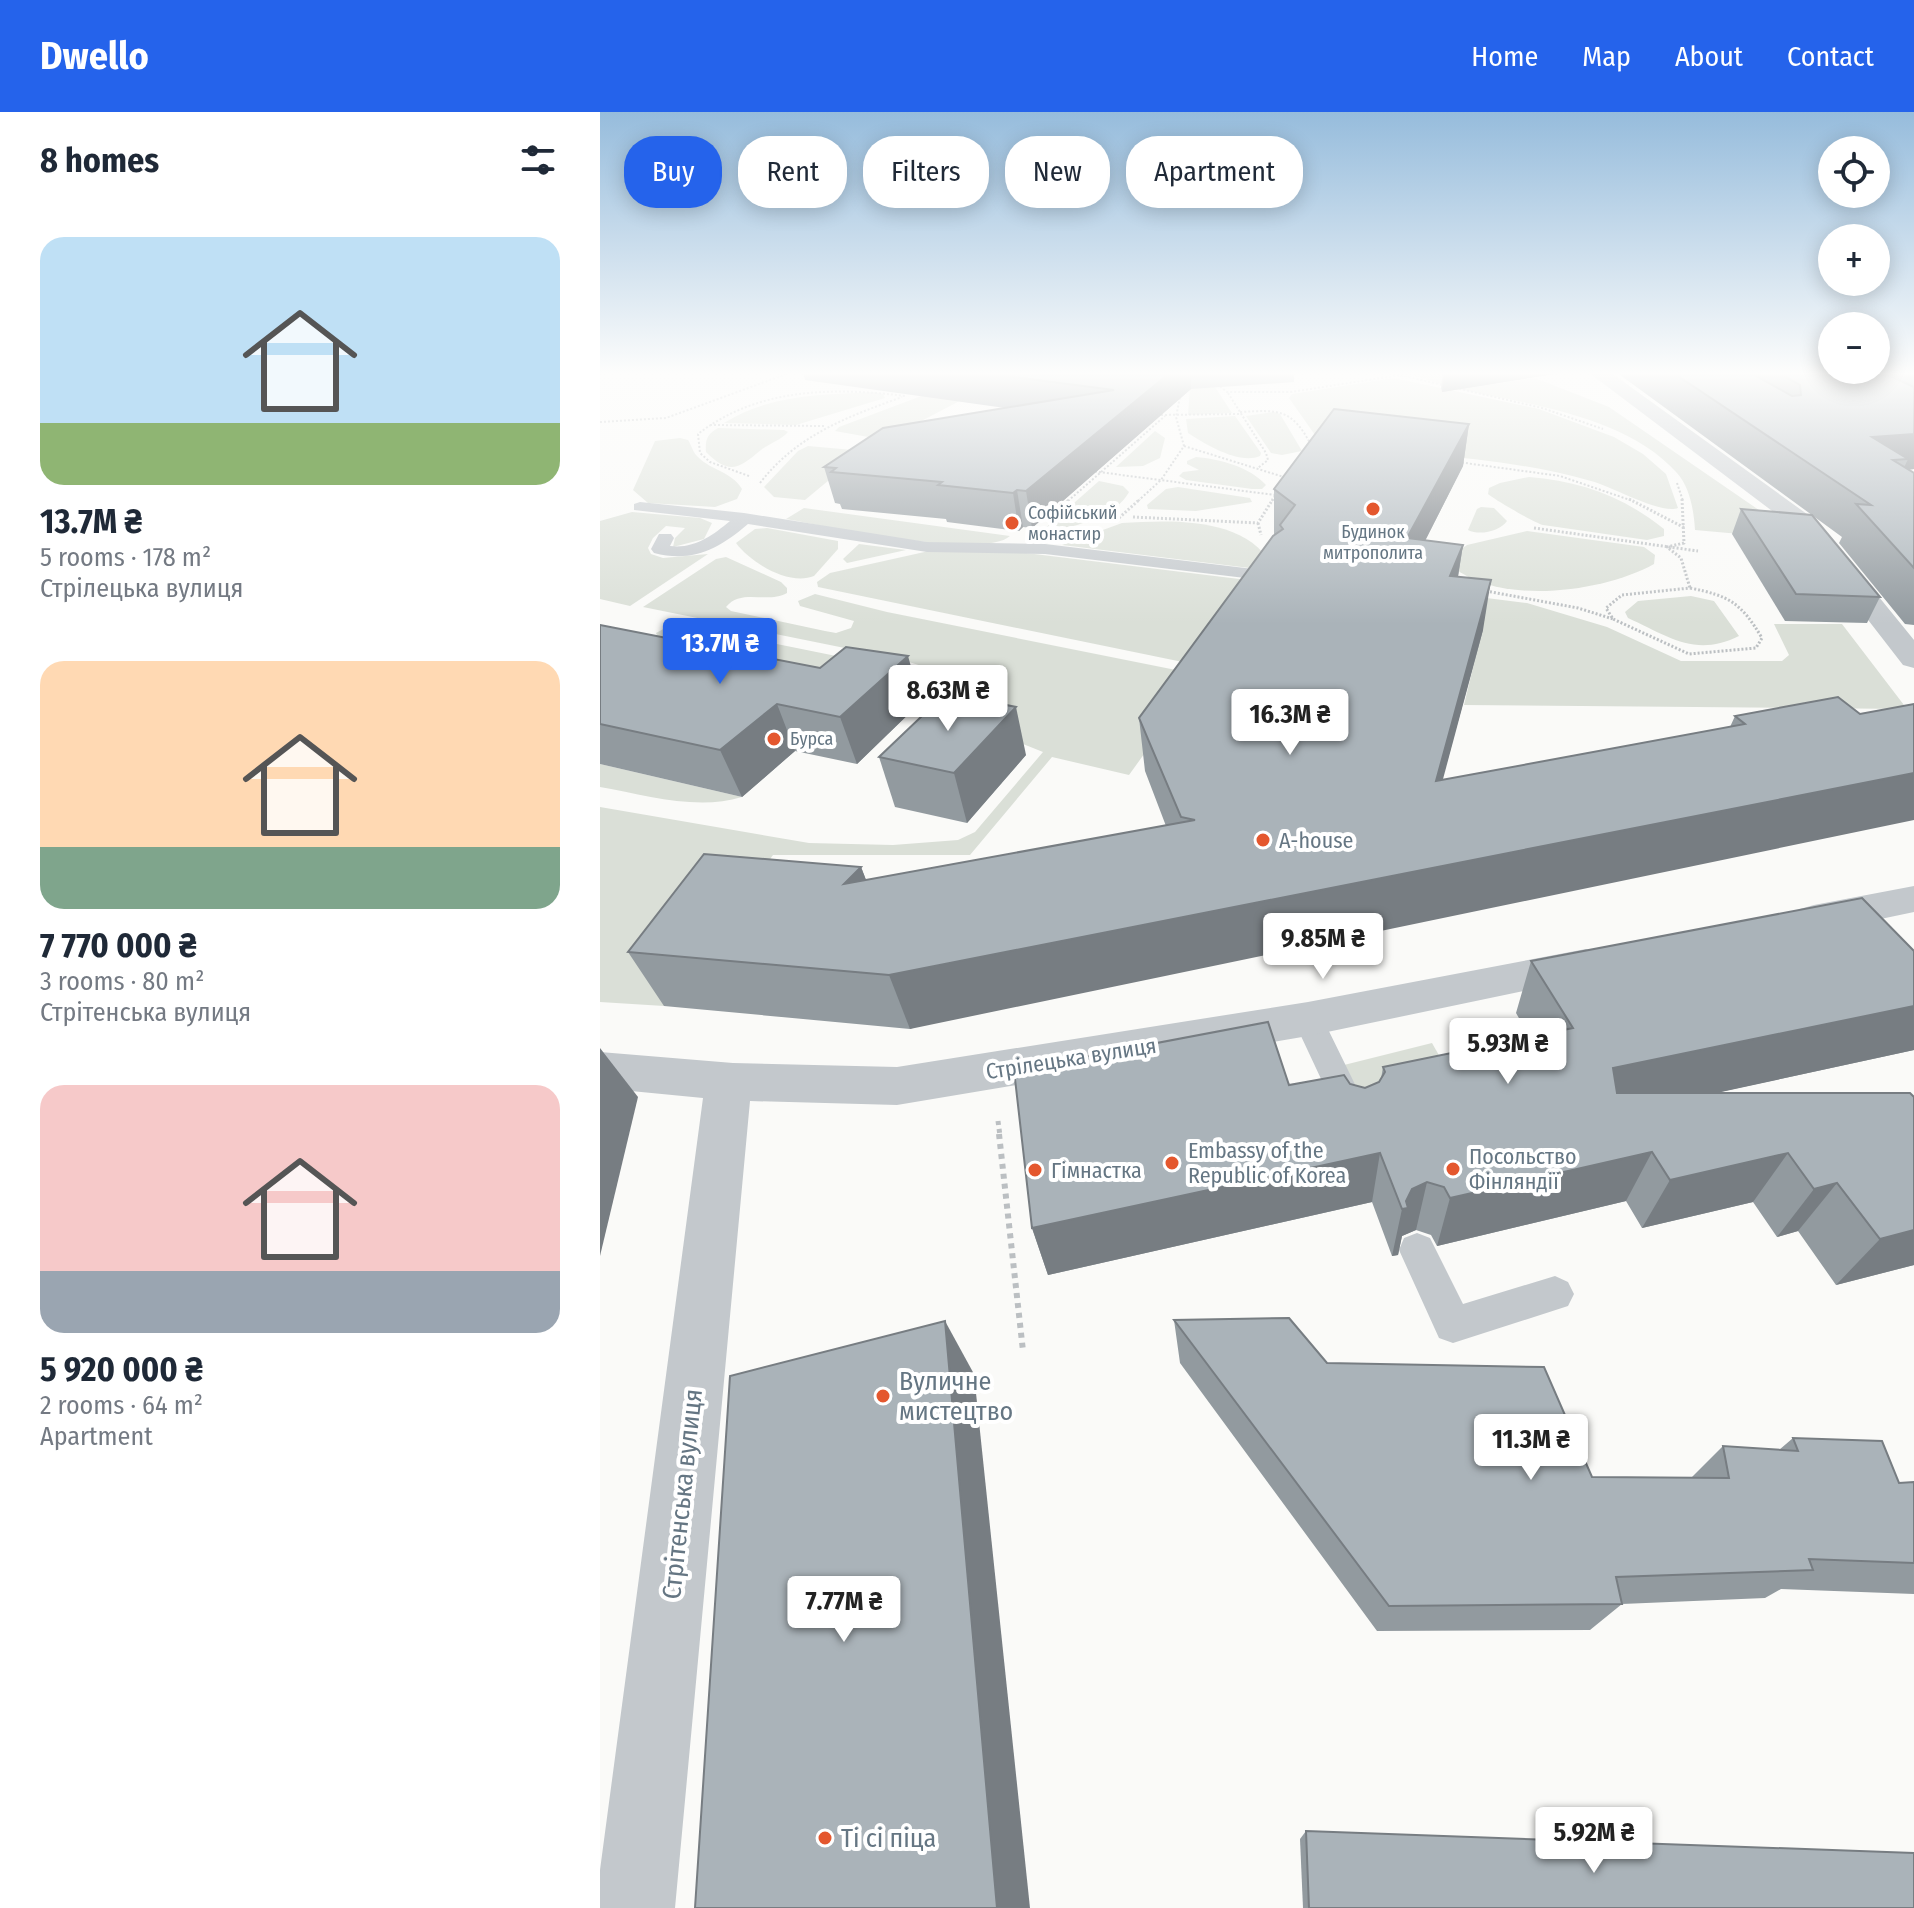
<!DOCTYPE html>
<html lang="en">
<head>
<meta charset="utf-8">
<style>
	:root { --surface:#fff; --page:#f6f6f7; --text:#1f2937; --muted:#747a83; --accent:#2563eb }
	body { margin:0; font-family:"Fira Sans Condensed",sans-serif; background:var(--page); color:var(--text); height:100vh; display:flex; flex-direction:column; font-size:30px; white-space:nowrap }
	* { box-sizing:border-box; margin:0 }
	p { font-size:26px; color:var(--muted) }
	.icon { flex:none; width:44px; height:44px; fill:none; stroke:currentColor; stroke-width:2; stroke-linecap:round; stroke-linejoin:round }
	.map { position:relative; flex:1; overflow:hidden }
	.details { display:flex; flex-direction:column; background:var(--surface); width:600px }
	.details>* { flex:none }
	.top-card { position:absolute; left:24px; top:24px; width:760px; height:72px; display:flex; gap:16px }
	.buttons { position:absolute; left:1218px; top:24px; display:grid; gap:16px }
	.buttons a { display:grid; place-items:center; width:72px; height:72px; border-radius:50%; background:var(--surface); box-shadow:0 4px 20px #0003; font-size:40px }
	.price { position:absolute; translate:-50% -68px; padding:0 18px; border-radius:8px; background:#fff; color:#222; font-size:26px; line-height:52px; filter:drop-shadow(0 2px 4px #0008) }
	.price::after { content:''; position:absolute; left:50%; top:48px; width:24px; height:18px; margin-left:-12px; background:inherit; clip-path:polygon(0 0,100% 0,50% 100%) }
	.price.active { background:var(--accent); color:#fff }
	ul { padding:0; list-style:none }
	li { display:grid; align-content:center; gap:16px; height:424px; padding:0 40px }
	li span { display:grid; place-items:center; height:248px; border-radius:24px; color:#555 }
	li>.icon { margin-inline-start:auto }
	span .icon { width:144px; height:144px; fill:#fffc; stroke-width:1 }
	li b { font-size:34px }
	h2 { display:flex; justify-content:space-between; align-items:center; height:96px; padding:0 40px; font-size:34px }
	.tag { padding:0 28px; border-radius:32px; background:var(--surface); box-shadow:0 4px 20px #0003; font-size:28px; line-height:72px }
	.tag.active { background:var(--accent); color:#fff }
	header { display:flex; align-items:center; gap:48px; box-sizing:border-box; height:112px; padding:0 40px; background:var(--accent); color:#fff }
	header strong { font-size:38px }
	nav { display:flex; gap:44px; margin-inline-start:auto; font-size:28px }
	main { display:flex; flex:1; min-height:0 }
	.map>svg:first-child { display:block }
	.green { fill:#dadfd7 }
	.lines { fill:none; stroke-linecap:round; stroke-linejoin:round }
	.path-far3 { stroke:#bbbfc2; stroke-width:2; stroke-dasharray:2 2; stroke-linecap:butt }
	.path-far2 { stroke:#bbbfc2; stroke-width:3; stroke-dasharray:2 2; stroke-linecap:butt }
	.path-far1 { stroke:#bbbfc2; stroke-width:5; stroke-dasharray:4 4; stroke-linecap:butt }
	.path { stroke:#bbbfc2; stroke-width:6; stroke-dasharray:5 5; stroke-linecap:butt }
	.lane { fill:#c3c8cc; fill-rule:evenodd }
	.street { fill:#c3c8cc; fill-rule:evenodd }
	.wall { fill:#929a9f }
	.shaded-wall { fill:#777d82 }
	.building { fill:#aab3b9; stroke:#777d82; stroke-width:2 }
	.poi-dot { fill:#e4572e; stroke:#fff; stroke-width:3 }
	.labels { text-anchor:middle; stroke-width:8; stroke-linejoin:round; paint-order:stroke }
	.far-poi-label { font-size:18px; fill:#657683; stroke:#fff; text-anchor:start }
	.poi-label { font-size:22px; fill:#657683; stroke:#fff; text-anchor:start }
	.street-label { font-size:22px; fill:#657683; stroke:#fff }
	.near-poi-label { font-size:26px; fill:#657683; stroke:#fff; text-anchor:start }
	.near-street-label { font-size:26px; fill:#657683; stroke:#fff }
</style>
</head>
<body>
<header>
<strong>Dwello</strong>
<nav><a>Home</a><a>Map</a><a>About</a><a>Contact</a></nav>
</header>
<main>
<section class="details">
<h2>8 homes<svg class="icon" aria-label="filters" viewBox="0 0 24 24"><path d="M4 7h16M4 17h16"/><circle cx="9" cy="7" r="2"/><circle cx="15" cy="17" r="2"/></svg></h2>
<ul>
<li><span style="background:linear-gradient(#bfe0f5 75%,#8fb573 0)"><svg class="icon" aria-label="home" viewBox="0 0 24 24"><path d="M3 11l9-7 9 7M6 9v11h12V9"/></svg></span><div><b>13.7M ₴</b><p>5 rooms · 178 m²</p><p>Стрілецька вулиця</p></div></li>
<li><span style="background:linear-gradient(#ffd9b3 75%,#7fa58c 0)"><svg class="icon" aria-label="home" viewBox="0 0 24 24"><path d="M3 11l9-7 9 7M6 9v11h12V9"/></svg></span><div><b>7 770 000 ₴</b><p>3 rooms · 80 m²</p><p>Стрітенська вулиця</p></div></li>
<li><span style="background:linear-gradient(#f6c9c9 75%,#9aa5b1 0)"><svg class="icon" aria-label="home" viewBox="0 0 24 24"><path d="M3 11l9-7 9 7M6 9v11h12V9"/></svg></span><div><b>5 920 000 ₴</b><p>2 rooms · 64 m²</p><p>Apartment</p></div></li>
</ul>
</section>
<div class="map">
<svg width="1314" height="1796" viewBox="0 0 1314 1796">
	<rect width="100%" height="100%" fill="#fafaf8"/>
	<g class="green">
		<path d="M 799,260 L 871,260 L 894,272 L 935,266 L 1009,295 L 1188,418 L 1162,424 L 1095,418 C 1094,400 1090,375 1077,361 C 1027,304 928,292 858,277 C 838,272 819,264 799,260 Z"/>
		<path d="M 794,266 L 939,297 L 1014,325 L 1043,342 L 1066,362 L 1078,396 C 1061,403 1011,374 991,369 C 904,344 811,343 722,333 L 689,286 L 692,282 Z"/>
		<polygon points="615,275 632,301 588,303 590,276"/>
		<path d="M 274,280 L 283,282 L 285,286 L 196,313 L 124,311 C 170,282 222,283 274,280 Z"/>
		<polygon points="332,280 373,282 285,328 235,319 239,315"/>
		<polygon points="674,300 680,302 702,339 682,343 671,341 646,304"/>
		<path d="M 635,304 L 661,341 L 660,344 C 639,353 605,332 588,321 L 586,307 Z"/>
		<path d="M 118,316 L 184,318 L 188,320 C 181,328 170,331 161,338 C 139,356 130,364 106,340 C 105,328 107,322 118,316 Z"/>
		<polygon points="555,319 565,326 560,346 543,354 516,355"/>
		<path d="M 80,326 L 88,328 C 92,334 93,341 98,345 C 112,359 131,359 142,377 L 137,387 L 115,395 L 48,391 L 33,378 L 55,329 Z"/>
		<polygon points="208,334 264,339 205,388 174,385 164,375 198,339"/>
		<path d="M 596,345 C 620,347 650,355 666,373 L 662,377 L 652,377 L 586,368 L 579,364 L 583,360 L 599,358 L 587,352 L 587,349 Z"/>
		<path d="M 929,365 C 981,369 1024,385 1064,417 L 1064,424 L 1047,428 L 943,413 C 935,411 895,388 888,382 L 889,376 L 900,371 Z"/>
		<path d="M 499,369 L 523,374 L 529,380 C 516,405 467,418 441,420 Z"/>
		<polygon points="578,375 650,386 652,390 596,399 548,397 547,393 566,377"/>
		<path d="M 881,395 L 894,396 L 907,409 C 900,419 880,424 868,418 L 877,397 Z"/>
		<path d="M 204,396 L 410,424 C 384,448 225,414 186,407 Z"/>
		<polygon points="32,400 100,406 112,411 104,427 73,435 75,426 85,416 66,414 53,426 48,436 51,442 63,446 108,442 30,494 0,487 0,409"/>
		<path d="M 522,411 C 574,408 650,404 675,459 L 462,433 Z"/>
		<path d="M 167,416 L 238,429 L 238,437 L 214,464 C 189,474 151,451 136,431 L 155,417 Z"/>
		<path d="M 927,419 L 1044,435 L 1055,443 L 1054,452 C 1004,480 901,494 853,455 L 854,442 L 867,433 Z"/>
		<polygon points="259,432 306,438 247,451 243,447"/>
		<polygon points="329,439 426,441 664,470 607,555 218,475 217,470 230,461"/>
		<path d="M 126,445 L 181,470 L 187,476 L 187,481 C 167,492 141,476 126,495 L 131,499 L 225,519 L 236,521 L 251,516 L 254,509 L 200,494 L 198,489 L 215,482 L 287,500 L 601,563 L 529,663 L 452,645 L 370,743 L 173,743 L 64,894 L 0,890 L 0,695 L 209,731 L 293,733 L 358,728 L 375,720 L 443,640 L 423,632 L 400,614 L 368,573 L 348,562 L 299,547 L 43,495 L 116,447 Z"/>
		<polygon points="855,482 927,491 1007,515 1081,549 1182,549 1189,543 1174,512 1242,512 1307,597 864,593 882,518"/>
		<path d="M 1091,484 L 1114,489 L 1139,524 C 1095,546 1068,524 1028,506 L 1025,500 L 1038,489 Z"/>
		<polygon points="84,513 251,547 249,553 125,565 59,528 56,521 69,514"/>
		<path d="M 0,652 L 142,685 C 97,699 46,683 0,675 Z"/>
		<polygon points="832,931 849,961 759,984 744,953"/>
	</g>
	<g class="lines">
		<g class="path-far3">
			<polyline points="0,262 16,260"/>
			<polyline points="617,272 627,280 691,280 800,263 942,296 1003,317"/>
			<polyline points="628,281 666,341 668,348 658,356"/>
			<path d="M 640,300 C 678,298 692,296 711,333"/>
			<polyline points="557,303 640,302"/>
			<polyline points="0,310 66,306 192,260"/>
			<polyline points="110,313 224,314"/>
			<polyline points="584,334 687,366"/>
			<polyline points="858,350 960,364 1033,389"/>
			<polyline points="491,359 675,383"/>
			<path d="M 149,364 L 110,350 L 100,341 L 98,322 C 157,276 233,275 305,284"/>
			<path d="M 160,371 C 197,323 247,305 302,285"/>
			<polyline points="1077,371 1083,389"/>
			<polyline points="468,389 565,304"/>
			<polyline points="538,389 561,368 584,334 576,305 581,280"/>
			<polyline points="672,389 679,377"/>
		</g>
		<g class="path-far2">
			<polyline points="1029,387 1085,416"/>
			<polyline points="1082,387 1084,431 1067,435 1081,446 1090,476"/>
			<polyline points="455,400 470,387"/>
			<polyline points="533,405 658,411 673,387"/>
			<polyline points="519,406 540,387"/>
			<polyline points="658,411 661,423"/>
			<polyline points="934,416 1098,439"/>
			<path d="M 1090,476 C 1130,484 1141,491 1162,526 L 1156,536 L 1089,542 L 1013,507 L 1006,496 L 1022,483 Z"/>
			<polyline points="886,479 978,496 1013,507"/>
		</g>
		<polyline class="path-far1" points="398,1009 400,1024"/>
		<polyline class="path" points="399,1022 423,1239"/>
		<g class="lane">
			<path d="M 40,390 L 144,401 L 327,430 L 445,432 L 670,459 L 679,464 L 670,469 L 445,442 L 327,440 L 148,412 C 119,437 92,451 54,441 L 51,437 L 59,422 L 71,422 L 74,426 L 70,434 C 94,437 112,424 130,409 L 34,398 L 34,392 Z"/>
			<polygon points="708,896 719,899 723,907 769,1001 765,1010 753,1014 741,1010 737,1001 693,907 697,899"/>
			<polygon points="817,1121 830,1126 863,1192 955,1164 968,1170 974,1182 968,1194 853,1231 839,1226 799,1138 804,1126"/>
		</g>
		<g class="street">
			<polygon points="988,260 1010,260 1218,410 1314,528 1314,556 1303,553 1200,420"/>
			<polygon points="1314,774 1314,800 1214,821 1200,817 1194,807 1200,797 1214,793"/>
			<polygon points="986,837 1001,841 1007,852 1001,863 708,924 297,993 150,989 75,1796 0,1796 0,1758 103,986 0,976 0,940 133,951 297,955 708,890"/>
		</g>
	</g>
	<g class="wall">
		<polygon points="203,260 694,260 694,270 591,277 432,416 423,415 419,419 347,410 346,407 242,397 240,392 235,391 224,355 405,296 205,268"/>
		<polygon points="843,260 966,260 842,280 841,276"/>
		<polygon points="1016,260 1314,260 1314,357 1308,358 1314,361 1314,513 1305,512 1239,431 1242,425"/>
		<polygon points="869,312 863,354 825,429 863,433 858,465 883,518 842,668 1130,615 1135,604 1238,585 310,917 64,894 28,840 261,755 266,768 566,714 545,659 539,606 674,423 674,377"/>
		<polygon points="1141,397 1280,485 1267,511 1185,509 1132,422"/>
		<polygon points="0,513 321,590 257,652 195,639 142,685 0,652"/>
		<polygon points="426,643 367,711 295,695 279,645"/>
		<polygon points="931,849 1314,938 1115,981 1310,981 1314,1153 1236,1173 1198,1119 1177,1125 1153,1090 1042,1116 1026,1089 837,1134 831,1123 816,1118 802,1124 798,1143 792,1144 772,1090 448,1163 432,1116 689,973 750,972 765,976 779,970 781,967 783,955 930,925 916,901"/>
		<polygon points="574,1208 727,1251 992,1365 1091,1366 1123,1334 1179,1338 1193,1326 1299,1371 1314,1370 1314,1482 1181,1477 1165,1486 1022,1492 990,1518 777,1519 580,1251"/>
		<polygon points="706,1719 1314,1796 703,1796 700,1727"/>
	</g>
	<g class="shaded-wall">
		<polygon points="571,260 590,260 591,277 432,416 426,379"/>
		<polygon points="845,260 966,260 842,280"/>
		<polygon points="869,312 863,354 802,474 807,426"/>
		<polygon points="1314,322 1314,357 1303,358 1308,347 1272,325"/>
		<polygon points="417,378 423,415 419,419 413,381"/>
		<polygon points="863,433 855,482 850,464"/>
		<polygon points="891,468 883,518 828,723 836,669"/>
		<polygon points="308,544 321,590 257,652 240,605"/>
		<polygon points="177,592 195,639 142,685 120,638"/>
		<polygon points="416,595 426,643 367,711 354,661"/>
		<polygon points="1314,661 1314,708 310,917 289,863"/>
		<polygon points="261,755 282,809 244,772"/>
		<polygon points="1314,894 1314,938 992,1008 1013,956"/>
		<polygon points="0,936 38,985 0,1144"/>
		<polygon points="1052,1040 1026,1089 837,1134 850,1086"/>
		<polygon points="780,1041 772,1090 448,1163 432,1116"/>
		<polygon points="1188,1041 1153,1090 1042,1116 1070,1068"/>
		<polygon points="827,1070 816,1118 802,1124 798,1143 792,1144 802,1097 812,1077"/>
		<polygon points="1237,1071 1198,1119 1177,1125 1214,1077"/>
		<polygon points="1314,1118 1314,1153 1236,1173 1280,1127"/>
		<polygon points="345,1209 374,1262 430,1796 397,1796"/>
	</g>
	<g class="building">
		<polygon points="375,260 571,260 426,379 417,378 413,381 338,373 342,370 231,360 236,356 224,355 283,316 514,278"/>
		<polygon points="1072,260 1149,260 1192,284 1201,283 1200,273 1177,260 1282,260 1314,275 1314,322 1272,325 1308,347 1293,348 1314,361 1314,456 1256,392 1271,393"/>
		<polygon points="734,297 869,312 807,426 863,433 850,464 891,468 836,669 1145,612 1135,604 1238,585 1260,602 1314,592 1314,661 289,863 28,840 104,742 261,755 244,772 595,708 581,705 539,606 673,424 683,417 680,413 695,393 674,377"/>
		<polygon points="1141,397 1212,403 1280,485 1196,482"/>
		<polygon points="0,513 220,556 246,535 308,544 240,605 177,592 120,638 0,612"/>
		<polygon points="346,581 416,595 354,661 279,645"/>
		<polygon points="1262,786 1314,839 1314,894 1013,956 1017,981 1310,981 1314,985 1314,1118 1280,1127 1237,1071 1214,1077 1188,1041 1070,1068 1052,1040 850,1086 844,1075 827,1070 812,1077 806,1089 808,1096 802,1097 780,1041 432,1116 414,958 668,910 689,973 744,963 750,972 765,976 779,970 785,960 783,955 973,916 931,849"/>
		<polygon points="689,1206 727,1251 944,1255 992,1365 1129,1366 1123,1334 1198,1339 1193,1326 1282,1329 1299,1371 1314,1370 1314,1451 1209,1447 1213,1458 1016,1465 1022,1492 789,1494 574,1208"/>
		<polygon points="345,1209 397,1796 95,1796 130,1264"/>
		<polygon points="706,1719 1314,1741 1314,1796 709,1796"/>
	</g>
	<linearGradient id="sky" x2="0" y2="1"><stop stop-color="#96bcdc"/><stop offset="0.51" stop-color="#fdfdfc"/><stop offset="1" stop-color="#fdfdfc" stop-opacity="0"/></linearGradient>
	<rect width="1314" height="512" fill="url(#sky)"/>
	<g class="poi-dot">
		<circle cx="773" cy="397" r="8"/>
		<circle cx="412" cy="411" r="8"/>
		<circle cx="174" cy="627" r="8"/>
		<circle cx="663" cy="728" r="8"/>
		<circle cx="572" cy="1051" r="8"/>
		<circle cx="853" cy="1057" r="8"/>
		<circle cx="435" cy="1058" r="8"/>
		<circle cx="283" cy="1284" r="8"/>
		<circle cx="225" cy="1726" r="8"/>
	</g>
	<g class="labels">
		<g class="far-poi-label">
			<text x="428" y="407">Софійський<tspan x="428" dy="21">монастир</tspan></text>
			<text x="773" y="426" text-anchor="middle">Будинок<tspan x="773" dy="21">митрополита</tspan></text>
			<text x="190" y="633">Бурса</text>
		</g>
		<g class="poi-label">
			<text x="679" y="736">A-house</text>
			<text x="588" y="1046">Embassy of the<tspan x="588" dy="25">Republic of Korea</tspan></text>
			<text x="869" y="1052">Посольство<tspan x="869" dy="25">Фінляндії</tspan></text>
			<text x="451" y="1066">Гімнастка</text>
		</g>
		<g class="street-label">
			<text transform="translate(471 946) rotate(-9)" y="8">Стрілецька вулиця</text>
		</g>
		<g class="near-poi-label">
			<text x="299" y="1278">Вуличне<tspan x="299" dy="30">мистецтво</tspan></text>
			<text x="241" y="1735">Ті сі піца</text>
		</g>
		<g class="near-street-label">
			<text transform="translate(82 1382) rotate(-84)" y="9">Стрітенська вулиця</text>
		</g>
	</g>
</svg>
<div class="buttons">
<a><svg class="icon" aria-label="locate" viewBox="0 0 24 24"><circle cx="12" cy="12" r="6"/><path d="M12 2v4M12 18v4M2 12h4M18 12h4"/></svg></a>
<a>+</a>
<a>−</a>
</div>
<b class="price active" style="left:120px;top:574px">13.7M ₴</b>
<b class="price" style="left:348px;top:621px">8.63M ₴</b>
<b class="price" style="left:690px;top:645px">16.3M ₴</b>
<b class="price" style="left:723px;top:869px">9.85M ₴</b>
<b class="price" style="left:908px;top:974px">5.93M ₴</b>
<b class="price" style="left:931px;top:1370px">11.3M ₴</b>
<b class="price" style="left:244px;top:1532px">7.77M ₴</b>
<b class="price" style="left:994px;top:1763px">5.92M ₴</b>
<div class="top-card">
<a class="tag active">Buy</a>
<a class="tag">Rent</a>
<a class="tag">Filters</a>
<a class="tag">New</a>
<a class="tag">Apartment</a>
</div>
</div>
</main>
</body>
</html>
